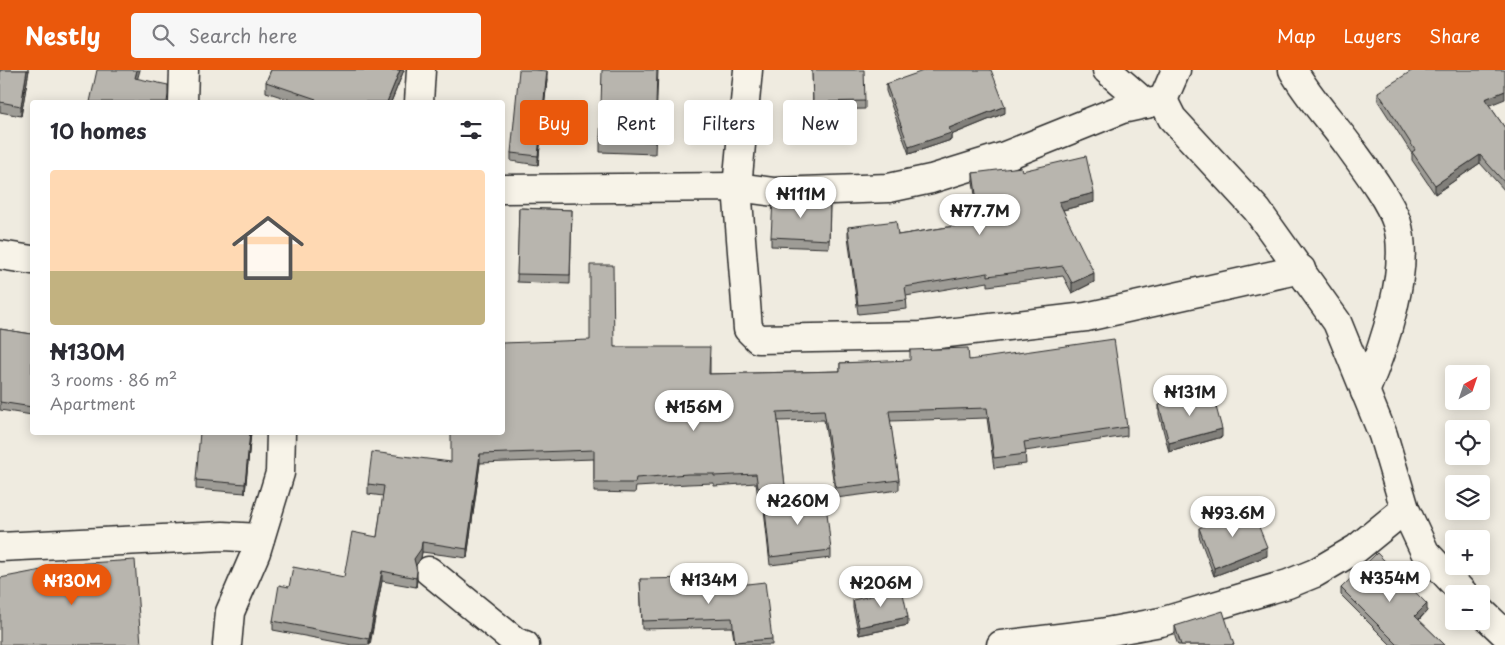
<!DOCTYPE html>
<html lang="en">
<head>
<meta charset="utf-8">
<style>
	:root { --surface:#fff; --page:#f7f7f7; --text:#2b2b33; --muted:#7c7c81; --accent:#ea580c }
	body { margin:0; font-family:"Playpen Sans",sans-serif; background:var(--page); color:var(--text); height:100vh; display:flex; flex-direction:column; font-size:19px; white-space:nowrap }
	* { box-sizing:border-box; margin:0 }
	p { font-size:16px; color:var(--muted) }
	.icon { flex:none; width:28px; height:28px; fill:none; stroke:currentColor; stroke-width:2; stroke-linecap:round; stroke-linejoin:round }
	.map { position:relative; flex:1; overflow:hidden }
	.details { position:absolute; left:30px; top:30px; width:475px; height:335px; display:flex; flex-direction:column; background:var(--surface); border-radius:5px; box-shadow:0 2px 12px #0003 }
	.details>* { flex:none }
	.banner { position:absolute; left:520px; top:30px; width:475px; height:45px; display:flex; gap:10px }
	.needle { width:32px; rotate:40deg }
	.fabs { position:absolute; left:1445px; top:295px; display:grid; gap:10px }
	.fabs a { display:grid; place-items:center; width:45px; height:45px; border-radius:5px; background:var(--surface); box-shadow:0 2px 12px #0003; font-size:25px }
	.price { position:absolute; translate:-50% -42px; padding:0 11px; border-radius:18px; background:#fff; color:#222; font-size:16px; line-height:32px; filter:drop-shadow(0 1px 2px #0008) }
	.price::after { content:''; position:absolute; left:50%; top:30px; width:15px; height:11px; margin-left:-8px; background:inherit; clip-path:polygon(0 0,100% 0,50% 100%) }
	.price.selected { background:var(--accent); color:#fff }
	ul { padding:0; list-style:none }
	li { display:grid; align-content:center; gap:10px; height:265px; padding:0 20px }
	li span { display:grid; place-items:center; height:155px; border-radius:5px; color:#555 }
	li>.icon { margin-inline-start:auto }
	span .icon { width:90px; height:90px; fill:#fffc; stroke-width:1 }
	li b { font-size:21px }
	h2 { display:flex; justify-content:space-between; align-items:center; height:60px; padding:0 20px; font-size:21px }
	.chip { padding:0 18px; border-radius:5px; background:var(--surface); box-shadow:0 2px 12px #0003; font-size:18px; line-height:45px }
	.chip.selected { background:var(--accent); color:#fff }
	header { display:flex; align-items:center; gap:30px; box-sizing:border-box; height:70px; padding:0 25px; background:var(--accent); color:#fff }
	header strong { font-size:24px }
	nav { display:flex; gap:28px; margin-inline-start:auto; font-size:18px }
	.search { width:350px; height:45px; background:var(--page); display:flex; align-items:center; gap:12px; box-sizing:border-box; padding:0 18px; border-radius:5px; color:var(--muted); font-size:19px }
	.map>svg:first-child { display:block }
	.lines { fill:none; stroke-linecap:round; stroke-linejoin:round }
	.minor-casing { stroke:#2b2b2b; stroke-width:31 }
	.minor { stroke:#f7f3e8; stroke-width:28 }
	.wall { fill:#9e9c96; stroke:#2b2b2b }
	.shaded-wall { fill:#817f7a; stroke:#2b2b2b }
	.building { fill:#b8b5ae; stroke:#2b2b2b }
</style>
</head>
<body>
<header>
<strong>Nestly</strong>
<div class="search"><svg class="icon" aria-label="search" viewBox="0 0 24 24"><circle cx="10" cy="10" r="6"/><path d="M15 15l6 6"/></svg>Search here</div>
<nav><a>Map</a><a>Layers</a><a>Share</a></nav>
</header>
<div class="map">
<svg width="1505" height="575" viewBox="0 0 1505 575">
	<rect width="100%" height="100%" fill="#efebe0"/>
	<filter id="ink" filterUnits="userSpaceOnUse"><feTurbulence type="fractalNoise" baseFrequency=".02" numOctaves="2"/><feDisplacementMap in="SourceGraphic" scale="10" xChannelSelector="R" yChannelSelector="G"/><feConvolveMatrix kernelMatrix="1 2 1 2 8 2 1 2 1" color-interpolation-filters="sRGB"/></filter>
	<g filter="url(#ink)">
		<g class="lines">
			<g class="minor-casing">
				<g id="minor">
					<polyline points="748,0 737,117 748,259 758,269 921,266 1086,247 1301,199"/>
					<polyline points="1107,0 1146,34"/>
					<path d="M 1293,0 C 1308,27 1331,51 1349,76 C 1364,97 1389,129 1397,153 C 1411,199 1383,279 1365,322"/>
					<polyline points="1163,30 1172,48 1257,140 1337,252 1383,365 1405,439 1425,482 1464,524"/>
					<polyline points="1163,30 1176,0"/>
					<polyline points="183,32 184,0"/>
					<polyline points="419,32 421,0"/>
					<polyline points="502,119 737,117 774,122 889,118 931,109 1005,86 1122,39 1163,30"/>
					<polyline points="0,185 32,190"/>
					<polyline points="0,477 223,466 260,468"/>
					<polyline points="429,501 516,572 525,575"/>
					<polyline points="1481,541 1505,564"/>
					<polyline points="227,575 230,542 256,482 280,403 281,362"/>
					<polyline points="1001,575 1101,563 1161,552 1288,514 1315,503 1356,479 1405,439"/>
				</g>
			</g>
			<use href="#minor" class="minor"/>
		</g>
		<g class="wall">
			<polygon points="0,0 29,0 21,46 0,42"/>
			<polygon points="271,0 404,0 391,32 297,32 266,22 266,12"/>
			<polygon points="658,0 655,84 600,82 600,70"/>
			<polygon points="812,0 865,31 865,39 813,40"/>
			<polygon points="547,10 538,95 511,91 511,83"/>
			<polygon points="886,14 1005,43 951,65 951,70 909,84 886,21"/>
			<polygon points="1378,22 1489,35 1505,58 1505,121 1480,93 1435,124 1412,90 1412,84 1378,31"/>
			<polygon points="1022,101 1094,132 1063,140 1094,212 1072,223 1063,206 988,216 988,212 906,226 907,239 858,244 848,166 848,157 898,165 979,152 973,112 973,103"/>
			<polygon points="830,131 829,178 771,176 771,167"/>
			<polygon points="519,138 572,140 570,214 517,212"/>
			<polygon points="0,259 32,264 32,345 0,340"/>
			<polygon points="614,277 710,287 710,304 840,301 840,293 969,290 1127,357 1127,366 1025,381 1026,394 994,398 987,348 890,351 899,410 899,420 836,428 824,350 778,351 785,416 785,425 758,428 756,413 714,416 714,413 688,414 636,417 635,423 594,422 594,389 480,393 467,488 422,482 421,488 416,495 417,510 416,517 382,511 370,575 352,575 273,560 273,551 289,517 344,507 377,467 383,426 368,424 368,414 451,392"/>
			<polygon points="1159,335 1222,367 1169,382 1159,344"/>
			<polygon points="251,362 245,423 196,419 196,410"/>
			<polygon points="764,431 831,480 831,488 770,495 764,439"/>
			<polygon points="1199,458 1267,486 1214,506 1199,466"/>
			<polygon points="640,509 703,519 772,569 772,575 735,575 732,557 642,559"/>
			<polygon points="1341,518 1427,541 1419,550 1445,575 1391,575 1341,525"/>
			<polygon points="853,530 908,555 859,565 853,538"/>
			<polygon points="1175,556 1234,575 1178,575 1175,567"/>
		</g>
		<g class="shaded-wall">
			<polygon points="27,0 29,0 21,46 21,36"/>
			<polygon points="137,0 140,0 135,18 135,8"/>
			<polygon points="400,0 404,0 391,32 387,32"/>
			<polygon points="547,1 547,10 538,95 538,86"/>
			<polygon points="1505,21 1505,29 1485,37 1485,29"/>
			<polygon points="1005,36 1005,43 951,65 951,70 909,84 909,77 949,58"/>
			<polygon points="1480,85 1480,93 1435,124 1435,115"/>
			<polygon points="1094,123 1094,132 1059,141 1059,132"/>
			<polygon points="1094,203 1094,212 1072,223 1072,213"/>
			<polygon points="1222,359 1222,367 1169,382 1169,373"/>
			<polygon points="250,362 251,362 245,423 245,414"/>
			<polygon points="480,384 480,393 467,488 467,479"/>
			<polygon points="422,472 422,482 421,488 414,498 414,489"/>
			<polygon points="1267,477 1267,486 1214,506 1214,498"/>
			<polygon points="382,501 382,511 369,575 369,569"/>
			<polygon points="417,501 417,510 416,517 416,508"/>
			<polygon points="1427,534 1427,541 1415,553 1415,546"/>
			<polygon points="908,547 908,555 859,565 859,557"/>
		</g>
		<g class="building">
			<polygon points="0,0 27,0 21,36 0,32"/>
			<polygon points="97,0 137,0 135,8 168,15 168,25 167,32 90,32"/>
			<polygon points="271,0 400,0 387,32 315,32 316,29 266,12"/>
			<polygon points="519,0 534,0 547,1 538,86 511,83"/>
			<polygon points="602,0 657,0 655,72 600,70"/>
			<polygon points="812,0 864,0 865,31 813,32"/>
			<polygon points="926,0 991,0 1005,36 949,58 951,63 909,77 886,14"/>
			<polygon points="1413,0 1505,0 1505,21 1485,29 1505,58 1505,113 1480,85 1435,115 1412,82 1415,80 1378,22"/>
			<polygon points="1086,86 1094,123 1059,132 1094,203 1072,213 1063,196 988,206 988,203 905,217 907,230 858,235 848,157 896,151 898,165 980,152 973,103 1021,97 1022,101"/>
			<polygon points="773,129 830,131 829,170 771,167"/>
			<polygon points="519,138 572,140 570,205 517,204"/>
			<polygon points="590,195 613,195 614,277 710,277 709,304 840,301 840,293 910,290 910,280 968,278 969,290 1114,269 1127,357 1024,372 1026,384 994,388 987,338 889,341 899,410 836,418 824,340 777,342 785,416 758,418 756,404 714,406 714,404 688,404 636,408 635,413 594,413 594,380 480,384 467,479 422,472 421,479 414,489 417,501 416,508 382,501 369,569 273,551 279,515 289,517 293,497 344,507 352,462 377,467 384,416 368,414 372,382 451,392 451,362 502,362 502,273 590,270"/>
			<polygon points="0,259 32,264 32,337 0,332"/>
			<polygon points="1212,322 1222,359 1169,373 1159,335"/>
			<polygon points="200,362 250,362 245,414 196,410"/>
			<polygon points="825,424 831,480 770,487 764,431"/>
			<polygon points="1251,437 1267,477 1214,498 1199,458"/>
			<polygon points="1377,483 1427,534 1415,546 1445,575 1398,575 1341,518"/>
			<polygon points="135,490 141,575 0,575 0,508 73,494"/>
			<polygon points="702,508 703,519 765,512 772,569 735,572 732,548 642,551 640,509"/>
			<polygon points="902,519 908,547 859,557 853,530"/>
			<polygon points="1223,541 1234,575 1181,575 1175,556"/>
		</g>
	</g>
</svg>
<div class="fabs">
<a><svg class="needle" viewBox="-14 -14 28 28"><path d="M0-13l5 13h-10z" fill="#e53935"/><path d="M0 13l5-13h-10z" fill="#7c7c81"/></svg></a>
<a><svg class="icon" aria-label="locate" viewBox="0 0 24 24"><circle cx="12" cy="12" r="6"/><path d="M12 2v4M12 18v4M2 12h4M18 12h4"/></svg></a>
<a><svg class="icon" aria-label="layers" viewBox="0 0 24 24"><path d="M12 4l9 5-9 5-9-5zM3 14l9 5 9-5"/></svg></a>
<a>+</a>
<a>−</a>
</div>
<b class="price" style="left:801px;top:149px">₦111M</b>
<b class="price" style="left:980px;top:166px">₦77.7M</b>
<b class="price" style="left:1190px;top:347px">₦131M</b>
<b class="price" style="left:694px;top:362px">₦156M</b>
<b class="price" style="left:798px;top:456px">₦260M</b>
<b class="price" style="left:1233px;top:468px">₦93.6M</b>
<b class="price" style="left:1390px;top:533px">₦354M</b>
<b class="price" style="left:709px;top:535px">₦134M</b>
<b class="price selected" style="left:72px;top:536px">₦130M</b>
<b class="price" style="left:881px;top:538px">₦206M</b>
<div class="banner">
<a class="chip selected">Buy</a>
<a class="chip">Rent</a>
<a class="chip">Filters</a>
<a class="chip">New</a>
</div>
<section class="details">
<h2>10 homes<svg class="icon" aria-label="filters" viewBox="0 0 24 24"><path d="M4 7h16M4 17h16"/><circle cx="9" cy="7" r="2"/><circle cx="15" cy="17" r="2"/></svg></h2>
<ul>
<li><span style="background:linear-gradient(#ffd9b3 65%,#c2b280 0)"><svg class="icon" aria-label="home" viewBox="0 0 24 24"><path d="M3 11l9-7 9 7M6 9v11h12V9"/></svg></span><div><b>₦130M</b><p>3 rooms · 86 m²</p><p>Apartment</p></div></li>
</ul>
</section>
</div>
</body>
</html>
